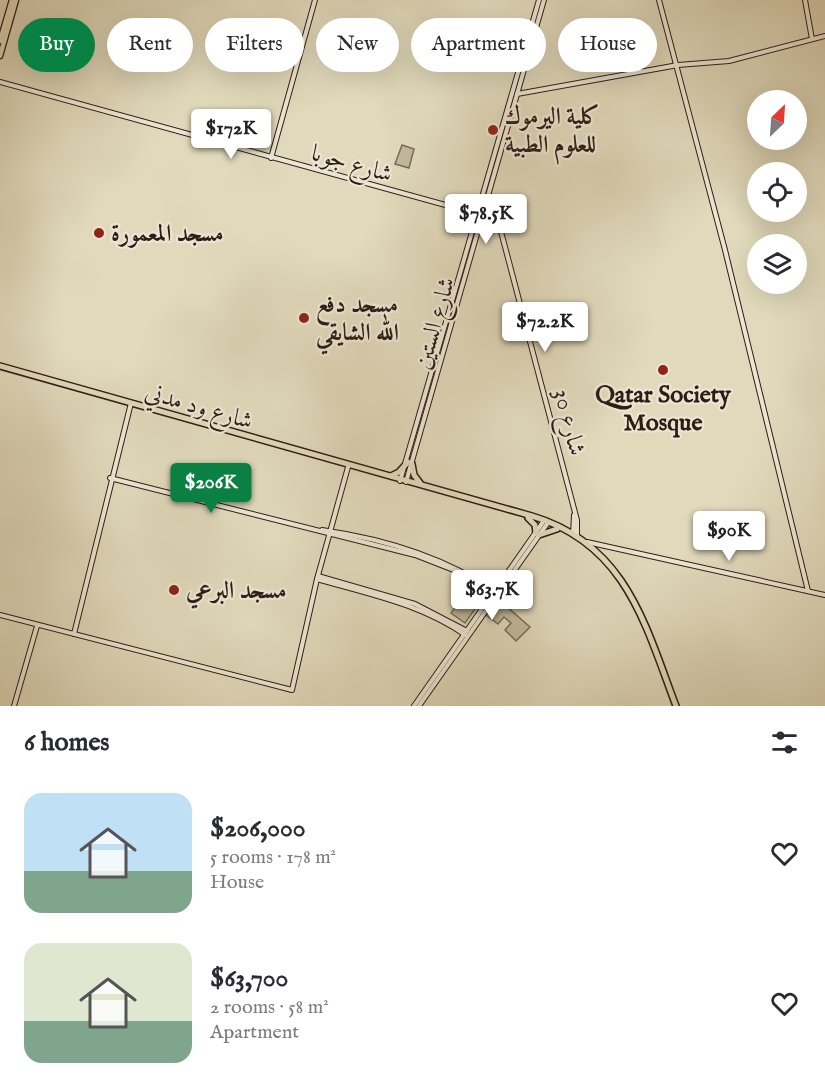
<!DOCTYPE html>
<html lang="en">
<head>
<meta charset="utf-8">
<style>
	:root { --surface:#fff; --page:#f7f7f7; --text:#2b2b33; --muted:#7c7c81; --accent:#0b8043 }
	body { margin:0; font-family:"IM FELL English",Amiri,serif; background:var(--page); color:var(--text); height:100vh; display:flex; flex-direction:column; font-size:22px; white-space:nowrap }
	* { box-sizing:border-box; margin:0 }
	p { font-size:20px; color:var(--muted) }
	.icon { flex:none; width:33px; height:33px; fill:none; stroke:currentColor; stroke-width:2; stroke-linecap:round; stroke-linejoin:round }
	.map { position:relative; height:706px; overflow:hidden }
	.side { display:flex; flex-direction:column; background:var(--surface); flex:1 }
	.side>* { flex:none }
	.hud { position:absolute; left:18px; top:18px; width:789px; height:54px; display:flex; gap:12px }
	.needle { width:39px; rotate:25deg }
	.buttons { position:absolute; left:747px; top:90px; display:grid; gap:12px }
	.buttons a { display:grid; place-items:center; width:60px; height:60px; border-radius:50%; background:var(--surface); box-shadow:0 6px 24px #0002; font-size:30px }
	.price { position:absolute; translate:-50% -51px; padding:0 14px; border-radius:6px; background:#fff; color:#222; font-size:20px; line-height:39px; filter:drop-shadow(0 2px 3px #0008) }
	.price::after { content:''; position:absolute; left:50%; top:36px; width:18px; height:14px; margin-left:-9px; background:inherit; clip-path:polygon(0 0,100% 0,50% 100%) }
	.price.on { background:var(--accent); color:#fff }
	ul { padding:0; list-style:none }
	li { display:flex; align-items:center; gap:18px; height:150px; padding:0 24px }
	li span { display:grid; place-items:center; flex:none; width:168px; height:120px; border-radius:18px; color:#555 }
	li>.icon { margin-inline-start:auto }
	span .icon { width:72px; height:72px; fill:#fffc; stroke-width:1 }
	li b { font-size:26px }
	h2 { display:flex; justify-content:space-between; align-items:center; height:72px; padding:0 24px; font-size:26px }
	.chip { padding:0 21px; border-radius:27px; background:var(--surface); box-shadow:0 6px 24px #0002; font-size:21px; line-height:54px }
	.chip.on { background:var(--accent); color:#fff }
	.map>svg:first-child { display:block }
	.green { fill:#c2b99f; stroke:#786a5a; stroke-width:1.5 }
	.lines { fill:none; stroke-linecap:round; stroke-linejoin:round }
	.secondary-casing { stroke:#2e1c15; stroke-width:6 }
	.primary-casing { stroke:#2e1c15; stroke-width:7 }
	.highway-casing { stroke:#2e1c15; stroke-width:8 }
	.secondary { stroke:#ebe6d3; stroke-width:4 }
	.primary { stroke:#e0d9bb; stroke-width:4.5 }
	.highway { stroke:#e0d9bb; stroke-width:5 }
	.poi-dot { fill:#8f2418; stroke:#ebe6d3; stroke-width:2 }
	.labels { text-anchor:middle; stroke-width:4.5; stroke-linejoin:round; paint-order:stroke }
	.poi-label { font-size:24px; font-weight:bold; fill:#2e1c15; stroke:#ebe6d3; text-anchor:start }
	.street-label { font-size:24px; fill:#2e1c15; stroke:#ebe6d3 }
</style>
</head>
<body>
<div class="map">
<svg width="825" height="706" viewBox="0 0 825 706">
	<rect width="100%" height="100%" fill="#e0d9bb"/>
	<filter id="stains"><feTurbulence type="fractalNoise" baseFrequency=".00333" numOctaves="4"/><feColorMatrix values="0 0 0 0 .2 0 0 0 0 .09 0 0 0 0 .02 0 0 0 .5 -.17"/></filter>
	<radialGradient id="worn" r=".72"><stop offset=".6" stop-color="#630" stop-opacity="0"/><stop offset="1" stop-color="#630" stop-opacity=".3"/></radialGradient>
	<g class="green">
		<polygon points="402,145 414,149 409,168 395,164"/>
		<polygon points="469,588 483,598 465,623 451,613"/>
		<polygon points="499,600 530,627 516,641 505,630 511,623 504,617 498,624 486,615"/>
	</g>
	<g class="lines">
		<g class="secondary-casing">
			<g id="secondary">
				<polyline points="659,0 725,250 808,591"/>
				<polyline points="805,0 812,39"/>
				<polyline points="0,82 478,214 499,224 577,520 577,537"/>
				<polyline points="517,94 678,65 729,61 825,36"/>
				<polyline points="271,158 315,0"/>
				<polyline points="490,196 499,223"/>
				<polyline points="110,478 415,555 456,571 496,597"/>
				<polyline points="400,481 539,0"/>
				<polyline points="406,482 544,0"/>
				<path d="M 322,530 C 385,539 445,557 497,593"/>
				<polyline points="573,534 574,515"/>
				<polyline points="587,542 825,595"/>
				<polyline points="318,576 415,604 467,631"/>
				<path d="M 317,579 C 369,594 422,604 467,636"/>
				<polyline points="0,615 292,690 317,579 348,467"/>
				<polyline points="74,634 131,403"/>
				<polyline points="14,706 37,626"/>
				<polyline points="414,706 543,522"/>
				<polyline points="419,706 547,524"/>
			</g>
		</g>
		<g class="primary-casing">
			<g id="primary">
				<polyline points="0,41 12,0"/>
				<polyline points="0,56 16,0"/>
			</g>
		</g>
		<g class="highway-casing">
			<g id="highway">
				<path d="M 0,366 L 532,516 C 626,544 645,624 676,706"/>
				<polyline points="412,464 414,475 420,483"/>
				<polyline points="391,476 399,472 408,462"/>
				<polyline points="528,518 535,525 536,533"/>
				<polyline points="539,535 557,529"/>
			</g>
		</g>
		<use href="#secondary" class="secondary"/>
		<use href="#primary" class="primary"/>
		<use href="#highway" class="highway"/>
	</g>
	<g class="poi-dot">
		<circle cx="493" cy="130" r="6"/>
		<circle cx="99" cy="233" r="6"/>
		<circle cx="304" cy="318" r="6"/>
		<circle cx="663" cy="370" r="6"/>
		<circle cx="174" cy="590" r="6"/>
	</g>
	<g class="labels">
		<g class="poi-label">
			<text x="505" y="124">كلية اليرموك<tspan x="505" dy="28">للعلوم الطبية</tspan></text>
			<text x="111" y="241">مسجد المعمورة</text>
			<text x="316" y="312">مسجد دفع<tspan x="316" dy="28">الله الشايقي</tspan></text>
			<text x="663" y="402" text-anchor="middle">Qatar Society<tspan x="663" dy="28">Mosque</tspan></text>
			<text x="186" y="598">مسجد البرعي</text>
		</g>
		<g class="street-label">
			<text transform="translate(352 163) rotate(16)" y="8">شارع جوبا</text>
			<text transform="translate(434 323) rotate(-74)" y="8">شارع الستين</text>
			<text transform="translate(199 406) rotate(16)" y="8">شارع ود مدني</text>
			<text transform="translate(570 422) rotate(76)" y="8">شارع 30</text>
		</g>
	</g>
	<rect width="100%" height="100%" filter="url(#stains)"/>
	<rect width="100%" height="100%" fill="url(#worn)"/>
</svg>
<div class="buttons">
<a><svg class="needle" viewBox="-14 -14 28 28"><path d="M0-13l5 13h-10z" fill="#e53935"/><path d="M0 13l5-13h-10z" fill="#7c7c81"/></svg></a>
<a><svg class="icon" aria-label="locate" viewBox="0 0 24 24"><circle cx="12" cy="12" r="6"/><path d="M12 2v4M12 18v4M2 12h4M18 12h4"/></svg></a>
<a><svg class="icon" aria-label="layers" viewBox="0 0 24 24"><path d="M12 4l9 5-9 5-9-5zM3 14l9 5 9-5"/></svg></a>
</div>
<b class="price" style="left:231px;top:160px">$172K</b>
<b class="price" style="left:486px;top:245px">$78.5K</b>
<b class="price" style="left:545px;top:353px">$72.2K</b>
<b class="price on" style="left:211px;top:514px">$206K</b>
<b class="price" style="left:729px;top:562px">$90K</b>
<b class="price" style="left:492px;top:621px">$63.7K</b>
<div class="hud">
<a class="chip on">Buy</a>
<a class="chip">Rent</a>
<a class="chip">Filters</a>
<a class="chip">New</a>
<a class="chip">Apartment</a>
<a class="chip">House</a>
</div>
</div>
<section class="side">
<h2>6 homes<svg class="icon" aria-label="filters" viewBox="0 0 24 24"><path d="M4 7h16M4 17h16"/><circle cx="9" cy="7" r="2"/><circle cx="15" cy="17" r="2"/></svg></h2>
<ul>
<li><span style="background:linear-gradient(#bfe0f5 65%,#7fa58c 0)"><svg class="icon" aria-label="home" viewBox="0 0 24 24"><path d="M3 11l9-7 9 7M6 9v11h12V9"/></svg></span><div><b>$206,000</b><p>5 rooms · 178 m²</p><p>House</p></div><svg class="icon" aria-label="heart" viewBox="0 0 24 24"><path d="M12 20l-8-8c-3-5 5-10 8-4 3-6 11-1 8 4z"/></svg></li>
<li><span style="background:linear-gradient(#dfe7d0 65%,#7fa58c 0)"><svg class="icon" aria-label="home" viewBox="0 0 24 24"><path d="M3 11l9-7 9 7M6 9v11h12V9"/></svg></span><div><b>$63,700</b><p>2 rooms · 58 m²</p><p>Apartment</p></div><svg class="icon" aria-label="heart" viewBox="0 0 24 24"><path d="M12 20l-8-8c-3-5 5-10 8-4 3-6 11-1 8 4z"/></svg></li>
</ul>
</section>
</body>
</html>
